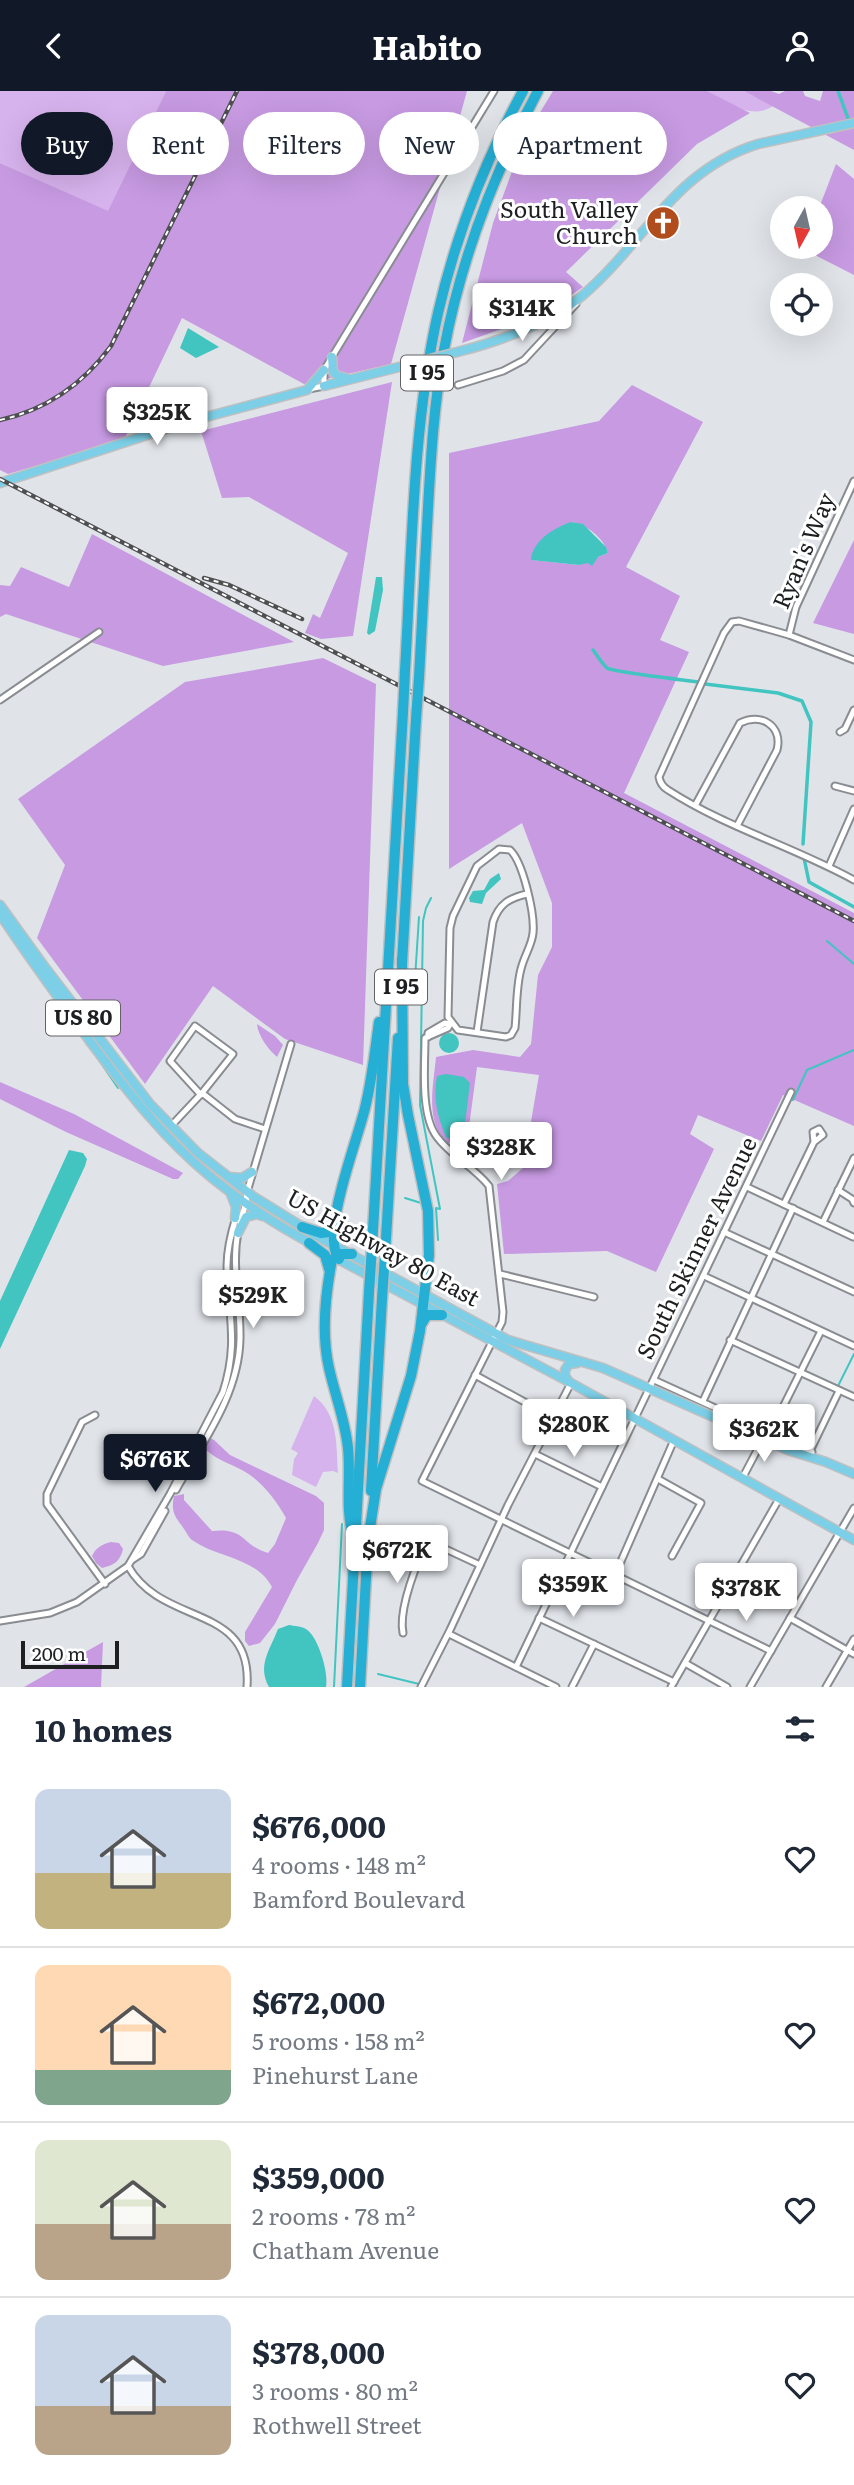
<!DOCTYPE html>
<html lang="en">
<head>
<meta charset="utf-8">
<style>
	:root { --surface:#fff; --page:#f2f2f3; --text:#1f2937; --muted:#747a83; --line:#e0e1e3; --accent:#111827 }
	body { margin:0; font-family:Literata,serif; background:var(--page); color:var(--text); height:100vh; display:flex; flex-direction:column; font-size:26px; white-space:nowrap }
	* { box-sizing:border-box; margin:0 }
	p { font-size:23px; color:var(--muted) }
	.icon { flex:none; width:38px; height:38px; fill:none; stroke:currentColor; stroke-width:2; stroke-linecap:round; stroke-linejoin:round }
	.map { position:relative; height:1596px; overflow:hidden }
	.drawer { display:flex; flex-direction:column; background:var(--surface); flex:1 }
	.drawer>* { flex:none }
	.banner { position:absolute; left:21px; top:21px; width:812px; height:63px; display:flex; gap:14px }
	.needle { width:46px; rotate:188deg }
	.buttons { position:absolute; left:770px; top:105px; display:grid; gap:14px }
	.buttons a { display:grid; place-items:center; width:63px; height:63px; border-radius:50%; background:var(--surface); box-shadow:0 7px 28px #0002; font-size:35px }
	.scale { position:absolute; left:21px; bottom:18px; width:98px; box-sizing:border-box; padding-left:7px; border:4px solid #1e1f21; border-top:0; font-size:19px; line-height:24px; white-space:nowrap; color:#1e1f21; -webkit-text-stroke:5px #fff; paint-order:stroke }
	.price { position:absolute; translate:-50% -60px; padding:0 16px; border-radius:7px; background:#fff; color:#222; font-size:23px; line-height:46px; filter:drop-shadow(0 2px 4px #0008) }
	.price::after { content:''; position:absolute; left:50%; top:42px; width:21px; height:16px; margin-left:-10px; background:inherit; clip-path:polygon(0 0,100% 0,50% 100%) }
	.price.on { background:var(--accent); color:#fff }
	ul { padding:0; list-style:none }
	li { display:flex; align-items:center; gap:21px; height:175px; padding:0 35px }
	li+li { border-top:2px solid var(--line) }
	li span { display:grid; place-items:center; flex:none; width:196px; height:140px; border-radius:14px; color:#555 }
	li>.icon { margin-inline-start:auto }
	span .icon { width:84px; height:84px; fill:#fffc; stroke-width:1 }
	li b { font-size:30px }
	h2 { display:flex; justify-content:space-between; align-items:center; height:84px; padding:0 35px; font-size:30px }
	.tag { padding:0 24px; border-radius:32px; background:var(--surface); box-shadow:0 7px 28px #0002; font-size:24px; line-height:63px }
	.tag.on { background:var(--accent); color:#fff }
	header { display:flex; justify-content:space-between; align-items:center; height:91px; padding:0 35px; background:var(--accent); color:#fff; font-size:32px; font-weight:700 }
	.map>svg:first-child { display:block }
	.green { fill:#d7b3ed }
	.forest { fill:#c79ae2; fill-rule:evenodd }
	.water { fill:#42c4c0 }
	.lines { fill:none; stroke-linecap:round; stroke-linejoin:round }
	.stream { stroke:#42c4c0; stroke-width:2 }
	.canal { stroke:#42c4c0; stroke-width:3.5 }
	.minor-casing { stroke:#898d91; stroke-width:9 }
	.major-casing { stroke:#c0c0c1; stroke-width:11 }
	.highway-casing { stroke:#c0c0c1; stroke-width:13 }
	.minor { stroke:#fff; stroke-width:5 }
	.major { stroke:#7ccfe6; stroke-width:8 }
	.highway { stroke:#25afd5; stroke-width:10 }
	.rail-casing { stroke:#4d4f51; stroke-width:4.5 }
	.rail { stroke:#fff; stroke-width:2; stroke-dasharray:5; stroke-linecap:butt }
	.major-bridge-casing { stroke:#c0c0c1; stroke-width:11; stroke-linecap:butt }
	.highway-bridge-casing { stroke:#c0c0c1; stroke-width:13; stroke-linecap:butt }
	.major-bridge { stroke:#7ccfe6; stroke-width:8 }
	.highway-bridge { stroke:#25afd5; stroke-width:10 }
	.labels { text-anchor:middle; stroke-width:6; stroke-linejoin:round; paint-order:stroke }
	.shield { fill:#fff; stroke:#626264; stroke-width:2 }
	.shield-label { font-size:21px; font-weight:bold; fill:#1e1f21 }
	.poi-label { font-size:23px; fill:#1e1f21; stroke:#fff; text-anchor:end }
	.street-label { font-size:23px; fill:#1e1f21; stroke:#fff }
</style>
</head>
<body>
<header><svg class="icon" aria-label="back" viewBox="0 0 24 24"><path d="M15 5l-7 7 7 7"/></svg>Habito<svg class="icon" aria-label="person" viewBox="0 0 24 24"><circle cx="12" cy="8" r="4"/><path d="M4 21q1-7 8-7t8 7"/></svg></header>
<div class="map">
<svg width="854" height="1596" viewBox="0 0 854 1596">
	<rect width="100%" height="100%" fill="#e0e4e9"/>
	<g class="green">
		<polygon points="0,0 166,0 108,121 0,72"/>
		<path d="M 707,0 L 744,0 L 773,15 C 750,30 729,11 707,0 Z"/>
		<path d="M 314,1305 C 339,1324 336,1354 338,1382 L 333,1380 L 323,1381 L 316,1396 L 292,1384 L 294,1368 L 298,1362 L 291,1358 Z"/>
	</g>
	<g class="forest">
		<polygon points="166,0 467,0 391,273 304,293 182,227 124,349 8,383 0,379 0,72 108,120"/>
		<polygon points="553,0 707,0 750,22 697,53 566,181 583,196 544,223 462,252 493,132 524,48"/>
		<polygon points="744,0 771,0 779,3 785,0 803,0 805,5 820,10 823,0 854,0 854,59"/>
		<polygon points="836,73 854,88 854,184 803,158 821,156 821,117 819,117"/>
		<polygon points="392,291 353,545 321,548 305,542 313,523 320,527 348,462 249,406 222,407 201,340"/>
		<path d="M 632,294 L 703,331 L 626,476 L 680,505 L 660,549 L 689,561 L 624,702 L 854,822 L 854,1035 L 783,1004 L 761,1050 L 698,1024 L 690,1043 L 714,1058 L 656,1181 L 607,1160 L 504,1163 L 497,1093 L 508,1090 L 523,1077 L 539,984 L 477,976 L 467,1051 L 463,1059 C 457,1056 449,1053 444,1048 C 425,1028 434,990 436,966 L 473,959 L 520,966 L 531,953 L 538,884 L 552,856 L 552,812 L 522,732 L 449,778 L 449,362 L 599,330 ZM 571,431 C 586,433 604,447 608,462 L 579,474 L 532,469 Z"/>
		<polygon points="92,443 294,551 163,575 6,523 0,526 0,494 10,495 21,476 69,496"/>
		<polygon points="854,449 854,543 813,532"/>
		<polygon points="323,567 376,593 363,974 285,948 213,895 145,993 37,847 65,774 18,708 185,591"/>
		<path d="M 257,933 L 275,945 L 283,954 L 277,966 C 268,958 258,945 257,933 Z"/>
		<polygon points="0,991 74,1023 183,1082 178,1088 173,1088 66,1041 0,1008"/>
		<path d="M 208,1346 L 214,1349 L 230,1364 L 316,1405 L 324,1412 L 324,1439 L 318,1452 L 297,1489 L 275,1533 L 260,1552 L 249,1555 L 245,1550 L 245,1541 L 272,1496 C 256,1466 217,1467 192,1449 C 188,1446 186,1440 182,1435 C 174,1424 171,1420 174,1405 L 184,1403 L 184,1409 L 212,1440 C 246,1436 241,1454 268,1462 L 275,1453 L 286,1427 C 277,1411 265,1395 250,1384 C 236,1374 219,1371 206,1359 Z"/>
		<path d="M 111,1451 L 119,1452 L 123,1458 C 120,1470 115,1474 102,1477 L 96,1472 L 92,1465 C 96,1456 103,1453 111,1451 Z"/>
		<polygon points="103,1551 101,1596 24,1596"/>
	</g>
	<g class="water">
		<polygon points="188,237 219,256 196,267 180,257"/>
		<path d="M 571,431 L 583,433 L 606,456 L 608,462 L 598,466 L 592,475 L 588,472 L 579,474 L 531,469 C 533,449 554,437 571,431 Z"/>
		<polygon points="376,486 382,486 383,499 375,540 369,544 367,542"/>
		<polygon points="499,782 501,788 486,802 482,813 470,811 469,807 473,800 484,799 490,788"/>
		<circle cx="449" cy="952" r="10"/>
		<path d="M 446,983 L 464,986 L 470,992 L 463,1049 L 460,1054 L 446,1046 C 437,1025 433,1007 437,985 Z"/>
		<polygon points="69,1059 83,1062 87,1068 85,1075 0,1258 0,1210"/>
		<path d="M 289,1534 C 294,1535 301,1535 306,1538 C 318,1545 329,1582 326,1596 L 269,1596 C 257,1574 270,1559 278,1538 Z"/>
	</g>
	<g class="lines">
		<g class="stream">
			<polyline points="431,807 426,817 423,830 420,1014 440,1118 436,1117 438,1149"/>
			<polyline points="827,850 854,873"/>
			<polyline points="414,903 419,826"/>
			<polyline points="66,929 82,946"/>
			<polyline points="86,952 91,958"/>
			<polyline points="94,962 118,997"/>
			<polyline points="793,1009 807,979 854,959"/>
			<polyline points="405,1107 421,1112"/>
			<polyline points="838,1295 854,1263"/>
			<polyline points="378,1583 419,1593"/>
			<polyline points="334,1596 342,1433"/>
		</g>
		<g class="canal">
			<polyline points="838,0 849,30"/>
			<path d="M 593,559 C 597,564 602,573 607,577 C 613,581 684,589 698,591"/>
			<polyline points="705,593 778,602 802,610 811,631 803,753"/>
			<polyline points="804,767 809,791 854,816"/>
		</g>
		<g class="minor-casing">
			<g id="minor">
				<polyline points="458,294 503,280 524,269 576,213"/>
				<polyline points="309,298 324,295 324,279 332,266 494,0"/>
				<polyline points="789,544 796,516 854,390"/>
				<path d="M 854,569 L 789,544 L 739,530 L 732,531 L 724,542 L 659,686 C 660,692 663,696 668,699 C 725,736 794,756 854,789"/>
				<polyline points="0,609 99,541"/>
				<polyline points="840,641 845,638 854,619"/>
				<polyline points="835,695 854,700"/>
				<path d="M 696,713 L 740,632 C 761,621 783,635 777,659 L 737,735"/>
				<path d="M 499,758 L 510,759 C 523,771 535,823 533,842 C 532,854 524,865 521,878 C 516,896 517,918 515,937 L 511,944 L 506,946 L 458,939 L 448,926 L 450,837 L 453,825 L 477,775 Z"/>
				<polyline points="829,775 854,718"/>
				<path d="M 451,932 L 448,937 L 425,947 C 425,974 420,1024 437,1046 C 451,1065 474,1076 489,1095 L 503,1221 L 502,1231 L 422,1390 L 771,1560"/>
				<path d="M 477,941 L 493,831 C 499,813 509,807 527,803"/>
				<polyline points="428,946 428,942 445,932 449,933"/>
				<polyline points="202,1002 235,1028 265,1038"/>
				<polyline points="171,1035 202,1002 233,963 195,935 170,970 201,1004"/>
				<polyline points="747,1096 853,1146"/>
				<polyline points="838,1099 852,1108 854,1112"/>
				<polyline points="247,1101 291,953"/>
				<polyline points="784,1113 814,1051 823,1044 819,1038 813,1041 814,1051"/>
				<polyline points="240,1131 246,1112 247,1100"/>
				<polyline points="823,1131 854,1067"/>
				<polyline points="724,1141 854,1201"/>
				<polyline points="500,1183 594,1206"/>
				<polyline points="704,1185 854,1255"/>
				<polyline points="730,1249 854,1306"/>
				<polyline points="475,1284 554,1327"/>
				<polyline points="654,1289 812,1361"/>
				<polyline points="703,1310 793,1117"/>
				<polyline points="95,1324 82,1331 47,1403 47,1413 105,1493"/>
				<polyline points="770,1342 821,1240"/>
				<polyline points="810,1360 839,1300"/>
				<polyline points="535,1363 602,1396"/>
				<polyline points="743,1386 763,1348"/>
				<polyline points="658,1388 701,1412 672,1465"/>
				<path d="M 176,1399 C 202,1352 239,1304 240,1248 C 241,1211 231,1177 238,1141"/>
				<polyline points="409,1441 480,1474"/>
				<polyline points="132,1469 141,1463 165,1420"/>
				<path d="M 128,1475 C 163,1537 253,1511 247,1596"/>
				<polyline points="615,1484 674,1349"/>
				<polyline points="539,1527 674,1591"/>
				<polyline points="790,1527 854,1563"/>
				<path d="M 0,1530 L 50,1522 L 77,1511 L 128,1475 L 170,1403 L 223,1301 C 239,1251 228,1224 227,1175 C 227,1158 231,1142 236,1126"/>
				<path d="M 403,1542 C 398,1518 417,1472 427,1449"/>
				<polyline points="449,1543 556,1596"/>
				<polyline points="685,1572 727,1596"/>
				<polyline points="516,1576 791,1001"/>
				<polyline points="421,1596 450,1539 508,1414 571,1292"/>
				<polyline points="572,1596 594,1553"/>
				<polyline points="671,1596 779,1408"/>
				<polyline points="750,1596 854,1417"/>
				<polyline points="826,1596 854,1548"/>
			</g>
		</g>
		<g class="major-casing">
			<g id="major">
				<path d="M 457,261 C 498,251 550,232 583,204 C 644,152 674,79 758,53 L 854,32"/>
				<polyline points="332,266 333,281 338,285 346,287"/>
				<polyline points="324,295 411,273"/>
				<polyline points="0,392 187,331 307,299 324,279"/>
				<polyline points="0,814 44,875 150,1013 198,1062 254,1106 317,1145 508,1249 603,1277 788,1359 826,1371 854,1383"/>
				<path d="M 0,823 C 29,867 61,910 92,953 C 128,1001 165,1049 212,1087 C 244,1113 278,1135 314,1154"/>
				<polyline points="229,1086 242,1087 252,1081"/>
				<polyline points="231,1103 236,1116 235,1127"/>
				<polyline points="238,1142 246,1126 257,1123 262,1125"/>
				<polyline points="334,1166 571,1292 854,1449"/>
				<polyline points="569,1291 565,1285 565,1279 569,1273 577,1272"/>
			</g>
		</g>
		<g class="highway-casing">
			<g id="highway">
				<path d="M 405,580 C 412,462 412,338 438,222 C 456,144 485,70 523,0"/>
				<path d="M 419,587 C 422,531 425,474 428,417 C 431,364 434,311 444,259 C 461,167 494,82 538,0"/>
				<polyline points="402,873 416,628"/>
				<polyline points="302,1136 321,1142 330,1141 335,1133"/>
				<polyline points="309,1152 325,1164 329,1178"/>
				<polyline points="372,1156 403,621"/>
				<path d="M 352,1163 L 340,1163 L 332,1169 C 325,1205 321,1242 329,1277 C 335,1304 345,1329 348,1357 C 351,1384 345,1420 353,1443"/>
				<polyline points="385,1164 398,947"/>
				<path d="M 339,1168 C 320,1143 358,1048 365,1017 C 372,989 375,960 379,931"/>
				<polyline points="422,1232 427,1224 442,1224"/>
				<polyline points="371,1400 382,1208"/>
				<polyline points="367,1456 376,1398 411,1285 420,1240 429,1164 428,1120 408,1024 403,993 402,868"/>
				<polyline points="347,1596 369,1201"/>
				<polyline points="360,1596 368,1450"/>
			</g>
		</g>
		<use href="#minor" class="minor"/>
		<use href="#major" class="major"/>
		<use href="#highway" class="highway"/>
		<g class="rail-casing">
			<g id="rail">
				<path d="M 0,329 C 46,319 83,293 111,255 L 237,0"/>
				<polyline points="0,388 854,830"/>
				<polyline points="204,487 229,494 302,528"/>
			</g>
		</g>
		<use href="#rail" class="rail"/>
		<g class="major-bridge-casing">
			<polyline id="major-bridge" points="411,273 457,261"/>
		</g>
		<g class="highway-bridge-casing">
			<g id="highway-bridge">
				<polyline points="403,621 405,580"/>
				<polyline points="416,628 419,587"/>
				<polyline points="369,1201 372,1156"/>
				<polyline points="382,1208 385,1164"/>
			</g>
		</g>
		<use href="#major-bridge" class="major-bridge"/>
		<use href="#highway-bridge" class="highway-bridge"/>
	</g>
	<defs>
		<g id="church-disc" transform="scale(1.75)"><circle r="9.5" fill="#b14c1d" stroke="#fff"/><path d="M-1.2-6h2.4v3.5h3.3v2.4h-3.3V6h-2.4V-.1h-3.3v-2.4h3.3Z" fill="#fff"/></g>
	</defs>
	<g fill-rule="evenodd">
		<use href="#church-disc" x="663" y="132"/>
	</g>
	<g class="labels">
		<g class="shield">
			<rect x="401" y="264.5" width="52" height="35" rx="5"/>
			<rect x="375" y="878.5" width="52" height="35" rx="5"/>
			<rect x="46" y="909.5" width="74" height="35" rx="5"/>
		</g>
		<g class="shield-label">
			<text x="427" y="289">I 95</text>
			<text x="401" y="903">I 95</text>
			<text x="83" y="934">US 80</text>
		</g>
		<g class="poi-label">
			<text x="638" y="127">South Valley<tspan x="638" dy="26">Church</tspan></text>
		</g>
		<g class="street-label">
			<text transform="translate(804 460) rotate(-67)" y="8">Ryan's Way</text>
			<text transform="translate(383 1157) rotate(29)" y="8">US Highway 80 East</text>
			<text transform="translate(697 1157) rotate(-64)" y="8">South Skinner Avenue</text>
		</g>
	</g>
</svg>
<div class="buttons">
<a><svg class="needle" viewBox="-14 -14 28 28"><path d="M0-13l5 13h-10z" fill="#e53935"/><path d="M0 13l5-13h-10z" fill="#747a83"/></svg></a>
<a><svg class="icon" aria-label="locate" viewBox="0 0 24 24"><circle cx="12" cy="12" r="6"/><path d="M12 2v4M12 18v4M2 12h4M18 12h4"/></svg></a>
</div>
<div class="scale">200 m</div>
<b class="price" style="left:522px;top:252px">$314K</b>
<b class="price" style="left:157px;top:356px">$325K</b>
<b class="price" style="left:501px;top:1091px">$328K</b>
<b class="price" style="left:253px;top:1239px">$529K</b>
<b class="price" style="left:574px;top:1368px">$280K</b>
<b class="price" style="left:764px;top:1373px">$362K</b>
<b class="price on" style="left:155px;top:1403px">$676K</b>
<b class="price" style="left:397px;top:1494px">$672K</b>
<b class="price" style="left:573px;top:1528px">$359K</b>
<b class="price" style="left:746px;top:1532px">$378K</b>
<div class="banner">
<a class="tag on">Buy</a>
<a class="tag">Rent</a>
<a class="tag">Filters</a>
<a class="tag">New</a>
<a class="tag">Apartment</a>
</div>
</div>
<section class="drawer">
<h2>10 homes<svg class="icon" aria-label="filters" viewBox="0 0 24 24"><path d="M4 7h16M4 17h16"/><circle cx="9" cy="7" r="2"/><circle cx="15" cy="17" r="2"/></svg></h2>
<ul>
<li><span style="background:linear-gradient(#c9d6e8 60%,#c2b280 0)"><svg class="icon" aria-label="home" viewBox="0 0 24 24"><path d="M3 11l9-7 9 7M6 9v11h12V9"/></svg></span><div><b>$676,000</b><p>4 rooms · 148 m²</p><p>Bamford Boulevard</p></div><svg class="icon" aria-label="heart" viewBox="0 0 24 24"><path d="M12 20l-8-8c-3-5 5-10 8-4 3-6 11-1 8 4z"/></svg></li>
<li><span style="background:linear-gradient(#ffd9b3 75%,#7fa58c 0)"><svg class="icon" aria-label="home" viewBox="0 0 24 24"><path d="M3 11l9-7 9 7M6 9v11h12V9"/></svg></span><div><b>$672,000</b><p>5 rooms · 158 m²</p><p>Pinehurst Lane</p></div><svg class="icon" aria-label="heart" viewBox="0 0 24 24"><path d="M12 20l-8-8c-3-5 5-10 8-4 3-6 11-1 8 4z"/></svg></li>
<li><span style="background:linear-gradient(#dfe7d0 60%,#b9a48a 0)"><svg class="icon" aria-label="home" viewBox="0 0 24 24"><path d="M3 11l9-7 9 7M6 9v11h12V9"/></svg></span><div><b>$359,000</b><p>2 rooms · 78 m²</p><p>Chatham Avenue</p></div><svg class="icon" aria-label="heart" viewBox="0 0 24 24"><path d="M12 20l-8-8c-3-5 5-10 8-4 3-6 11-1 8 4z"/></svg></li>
<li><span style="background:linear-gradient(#c9d6e8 65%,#b9a48a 0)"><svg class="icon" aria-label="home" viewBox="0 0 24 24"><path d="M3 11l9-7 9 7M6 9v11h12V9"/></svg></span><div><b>$378,000</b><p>3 rooms · 80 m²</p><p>Rothwell Street</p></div><svg class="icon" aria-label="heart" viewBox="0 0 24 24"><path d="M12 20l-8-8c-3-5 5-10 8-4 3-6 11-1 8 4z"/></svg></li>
</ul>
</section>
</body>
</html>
